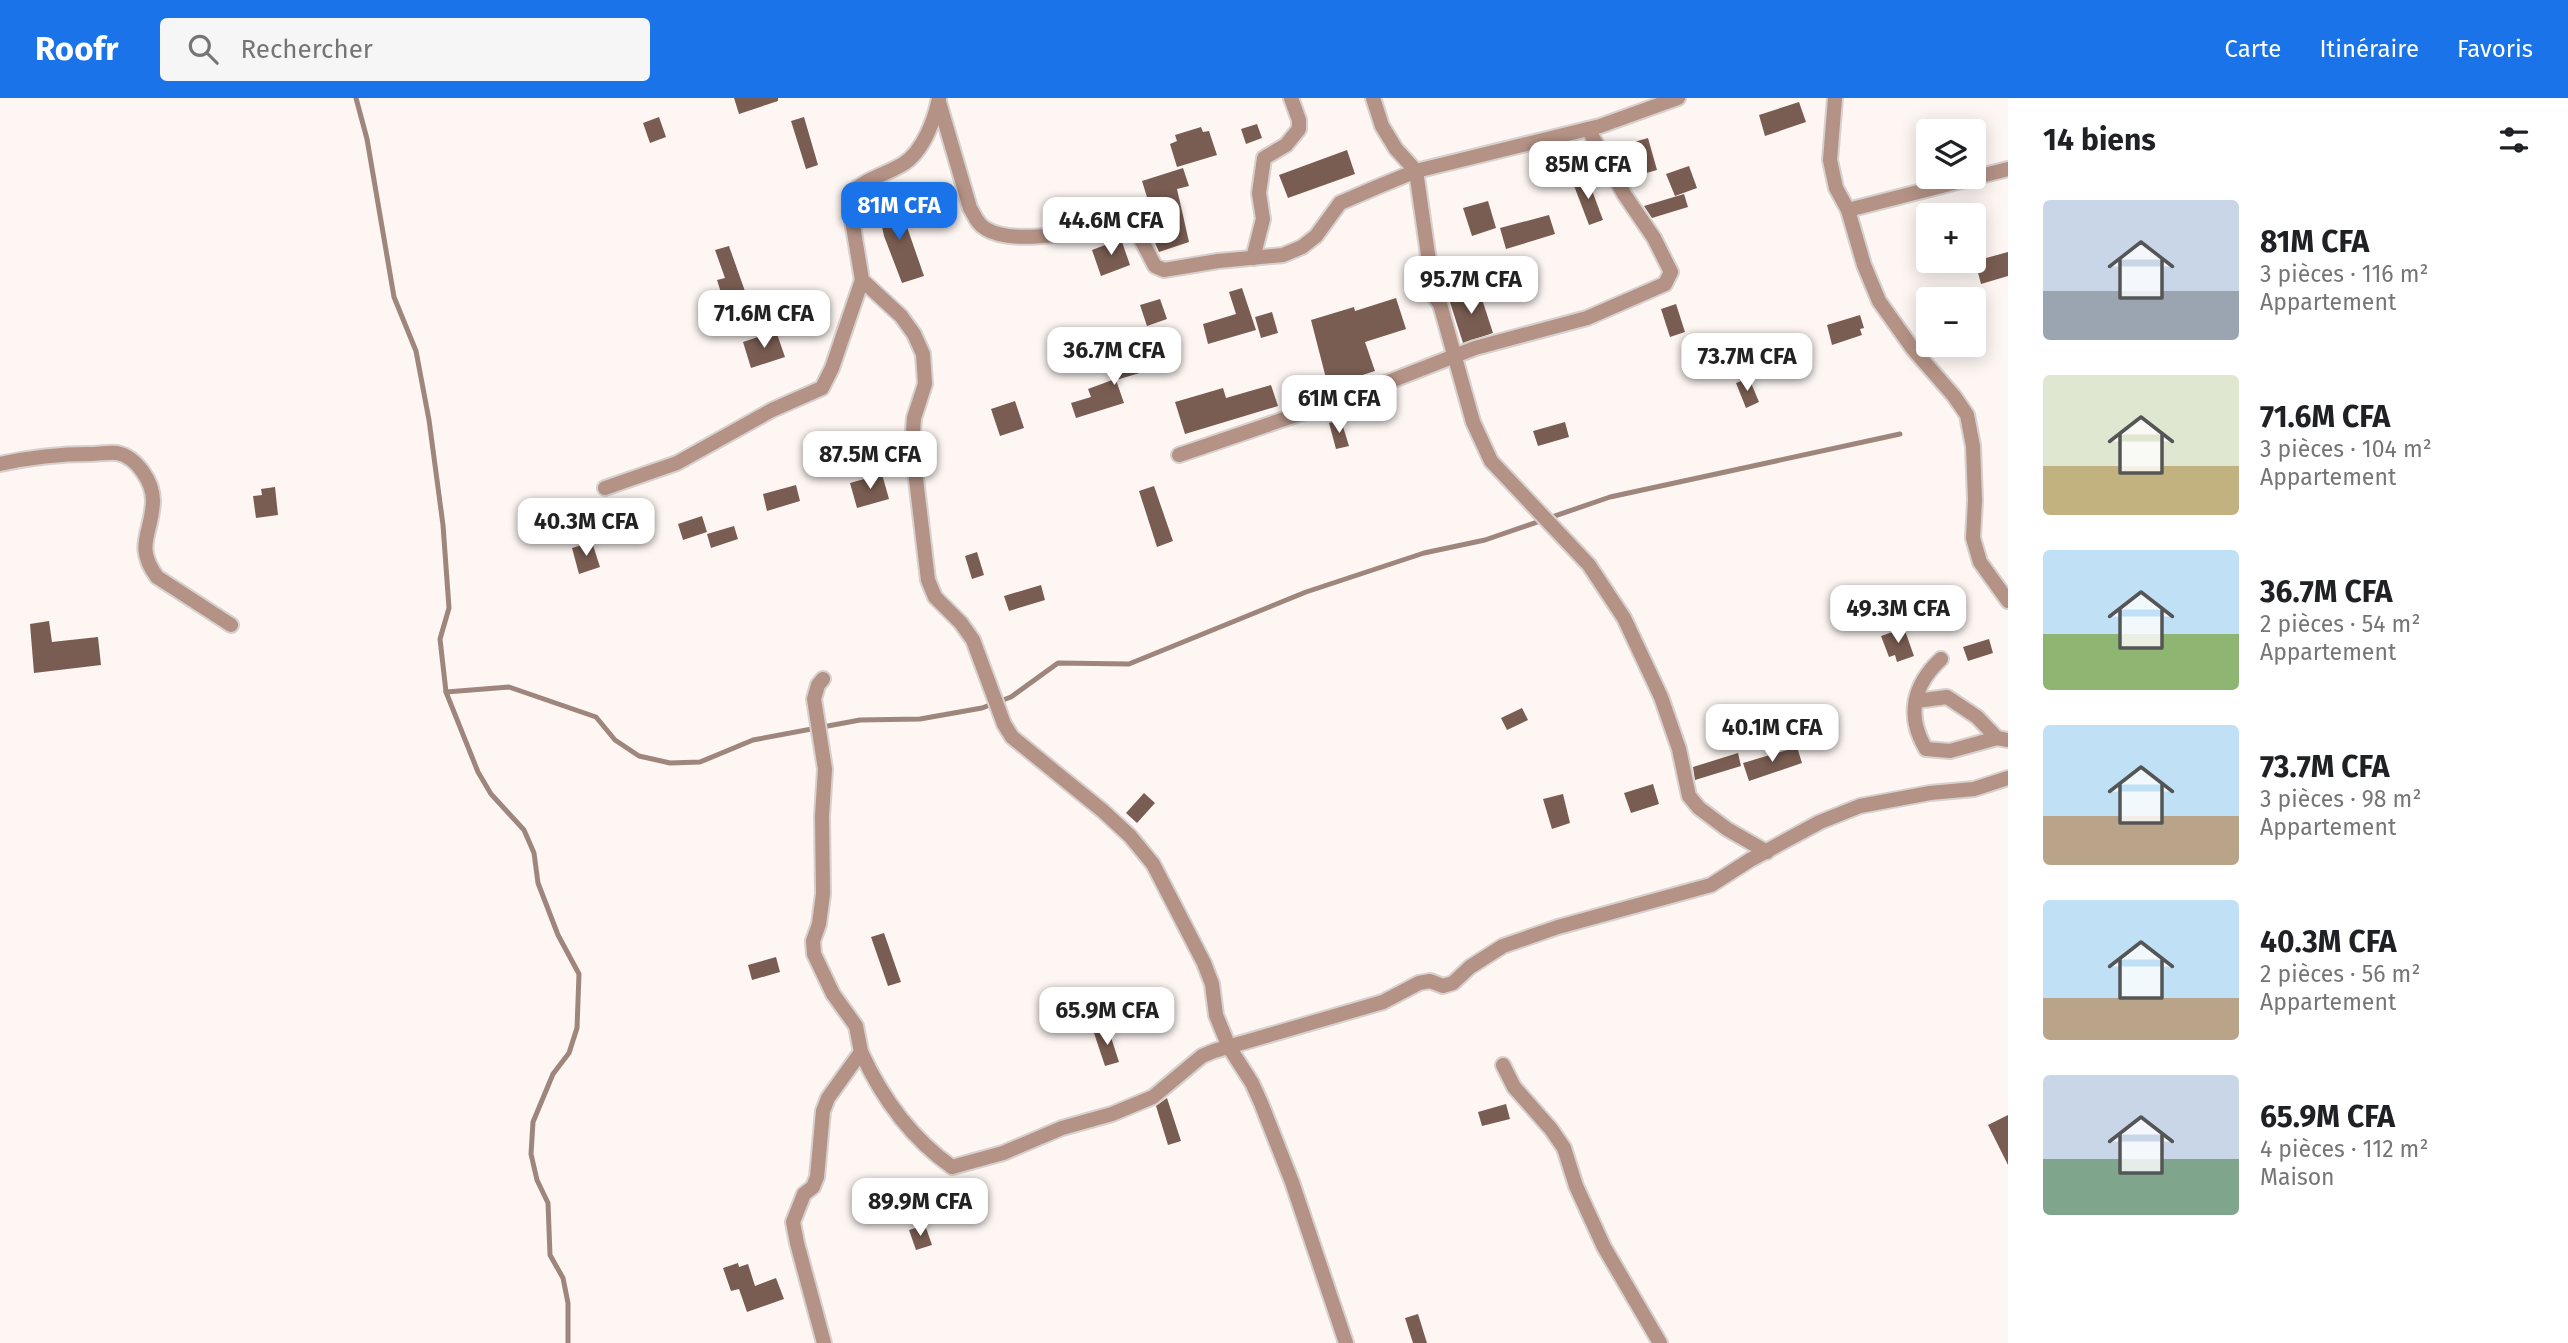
<!DOCTYPE html>
<html lang="fr">
<head>
<meta charset="utf-8">
<style>
	:root { --surface:#fff; --page:#f6f6f6; --text:#202124; --muted:#757577; --accent:#1a73e8 }
	body { margin:0; font-family:"Fira Sans",sans-serif; background:var(--page); color:var(--text); height:100vh; display:flex; flex-direction:column; font-size:26px; white-space:nowrap }
	* { box-sizing:border-box; margin:0 }
	p { font-size:23px; color:var(--muted) }
	.icon { flex:none; width:38px; height:38px; fill:none; stroke:currentColor; stroke-width:2; stroke-linecap:round; stroke-linejoin:round }
	.map { position:relative; flex:1; overflow:hidden }
	.drawer { display:flex; flex-direction:column; background:var(--surface); width:560px }
	.drawer>* { flex:none }
	.buttons { position:absolute; left:1916px; top:21px; display:grid; gap:14px }
	.buttons a { display:grid; place-items:center; width:70px; height:70px; border-radius:7px; background:var(--surface); box-shadow:0 4px 18px #0003; font-size:35px }
	.price { position:absolute; translate:-50% -60px; padding:0 16px; border-radius:14px; background:#fff; color:#222; font-size:23px; line-height:46px; filter:drop-shadow(0 2px 4px #0008) }
	.price::after { content:''; position:absolute; left:50%; top:42px; width:21px; height:16px; margin-left:-10px; background:inherit; clip-path:polygon(0 0,100% 0,50% 100%) }
	.price.active { background:var(--accent); color:#fff }
	ul { padding:0; list-style:none }
	li { display:flex; align-items:center; gap:21px; height:175px; padding:0 35px }
	li span { display:grid; place-items:center; flex:none; width:196px; height:140px; border-radius:7px; color:#555 }
	li>.icon { margin-inline-start:auto }
	span .icon { width:84px; height:84px; fill:#fffc; stroke-width:1 }
	li b { font-size:30px }
	h2 { display:flex; justify-content:space-between; align-items:center; height:84px; padding:0 35px; font-size:30px }
	header { display:flex; align-items:center; gap:42px; box-sizing:border-box; height:98px; padding:0 35px; background:var(--accent); color:#fff }
	header strong { font-size:33px }
	nav { display:flex; gap:38px; margin-inline-start:auto; font-size:24px }
	.search { width:490px; height:63px; background:var(--page); display:flex; align-items:center; gap:18px; box-sizing:border-box; padding:0 24px; border-radius:7px; color:var(--muted); font-size:26px }
	main { display:flex; flex:1; min-height:0 }
	.map>svg:first-child { display:block }
	.lines { fill:none; stroke-linecap:round; stroke-linejoin:round }
	.stream { stroke:#9e867d; stroke-width:5 }
	.building { fill:#7a5d52 }
	.street-casing { stroke:#d7d1ce; stroke-width:18 }
	.street { stroke:#b49285; stroke-width:14 }
</style>
</head>
<body>
<header>
<strong>Roofr</strong>
<div class="search"><svg class="icon" aria-label="search" viewBox="0 0 24 24"><circle cx="10" cy="10" r="6"/><path d="M15 15l6 6"/></svg>Rechercher</div>
<nav><a>Carte</a><a>Itinéraire</a><a>Favoris</a></nav>
</header>
<main>
<div class="map">
<svg width="2008" height="1245" viewBox="0 0 2008 1245">
	<rect width="100%" height="100%" fill="#fdf6f3"/>
	<g class="lines">
		<g class="stream">
			<polyline points="356,0 367,41 394,199 416,253 429,322 443,427 449,510 440,541 446,594 478,674 491,696 524,732 534,755 538,785 558,837 579,876 577,930 569,955 553,976 533,1024 531,1056 537,1082 548,1105 550,1157 563,1180 568,1205 568,1245"/>
			<polyline points="446,594 509,589 596,619 615,642 639,658 670,665 700,664 753,642 860,622 920,621 982,610 1011,599 1058,565 1129,566 1306,494 1424,455 1485,442 1610,399 1900,336"/>
		</g>
	</g>
	<g class="building">
		<polygon points="734,0 778,0 778,3 739,16"/>
		<polygon points="1799,4 1806,24 1765,38 1759,17"/>
		<polygon points="659,19 666,39 650,45 643,25"/>
		<polygon points="804,19 818,67 806,71 791,23"/>
		<polygon points="1257,26 1262,40 1246,46 1241,31"/>
		<polygon points="1201,29 1203,34 1209,33 1217,57 1177,69 1170,46 1177,43 1175,37"/>
		<polygon points="1648,40 1657,72 1639,77 1636,65 1620,69 1613,50"/>
		<polygon points="1347,52 1355,76 1288,100 1279,77"/>
		<polygon points="1689,68 1697,90 1675,98 1666,76"/>
		<polygon points="1183,70 1189,88 1177,91 1189,144 1159,154 1142,115 1151,112 1142,83"/>
		<polygon points="1587,79 1603,122 1589,127 1573,85"/>
		<polygon points="887,94 895,126 898,125 900,131 907,129 924,178 902,185 884,138 875,97"/>
		<polygon points="1684,96 1688,109 1652,120 1644,108"/>
		<polygon points="1488,103 1496,130 1472,138 1463,110"/>
		<polygon points="1549,117 1555,136 1506,151 1500,130"/>
		<polygon points="1121,141 1130,167 1101,178 1092,152"/>
		<polygon points="729,148 746,196 724,204 717,182 725,180 715,152"/>
		<polygon points="2008,154 2008,178 1981,186 1975,163"/>
		<polygon points="1242,190 1256,232 1208,246 1203,226 1236,216 1229,194"/>
		<polygon points="1479,192 1493,235 1463,245 1449,201"/>
		<polygon points="798,197 803,211 772,223 766,209"/>
		<polygon points="1396,200 1406,231 1365,244 1375,273 1328,288 1311,222 1354,209 1355,213"/>
		<polygon points="1160,201 1167,221 1147,228 1140,207"/>
		<polygon points="1676,206 1685,234 1670,239 1661,211"/>
		<polygon points="1272,214 1278,235 1261,240 1255,219"/>
		<polygon points="1860,217 1864,230 1860,231 1862,237 1832,247 1827,227"/>
		<polygon points="776,233 785,259 751,270 743,244"/>
		<polygon points="1159,255 1163,268 1116,282 1124,305 1076,320 1071,305 1091,299 1088,291 1115,281 1112,270"/>
		<polygon points="1749,280 1759,304 1746,310 1736,285"/>
		<polygon points="1271,287 1278,308 1185,336 1175,304 1223,290 1226,300"/>
		<polygon points="1015,303 1024,330 1000,338 991,311"/>
		<polygon points="1341,322 1349,348 1336,351 1329,325"/>
		<polygon points="1565,324 1569,339 1538,348 1533,333"/>
		<polygon points="882,376 889,401 857,410 850,385"/>
		<polygon points="796,387 800,403 767,413 763,396"/>
		<polygon points="1154,388 1173,443 1157,449 1139,393"/>
		<polygon points="275,389 278,417 256,420 253,398 262,397 261,391"/>
		<polygon points="702,418 707,434 683,442 678,426"/>
		<polygon points="734,428 738,441 711,450 707,436"/>
		<polygon points="592,444 600,469 579,476 572,450"/>
		<polygon points="977,454 984,477 972,481 965,458"/>
		<polygon points="1041,487 1045,502 1009,513 1004,498"/>
		<polygon points="49,523 52,544 98,539 101,567 34,575 30,526"/>
		<polygon points="1904,530 1914,558 1897,564 1895,557 1889,559 1881,538"/>
		<polygon points="1989,541 1993,555 1968,563 1963,549"/>
		<polygon points="1522,610 1528,622 1507,632 1501,620"/>
		<polygon points="1797,649 1802,665 1749,683 1743,665"/>
		<polygon points="1738,655 1741,668 1695,682 1693,669"/>
		<polygon points="1653,686 1659,706 1631,715 1624,695"/>
		<polygon points="1144,695 1155,705 1137,725 1126,715"/>
		<polygon points="1563,696 1570,725 1552,731 1543,701"/>
		<polygon points="884,835 901,884 888,888 871,839"/>
		<polygon points="776,859 780,874 752,882 748,867"/>
		<polygon points="1108,930 1119,964 1105,968 1094,935"/>
		<polygon points="1167,1000 1181,1043 1168,1047 1156,1008"/>
		<polygon points="1506,1006 1510,1021 1482,1028 1478,1014"/>
		<polygon points="2008,1017 2008,1067 1988,1027"/>
		<polygon points="925,1127 932,1147 916,1152 909,1132"/>
		<polygon points="738,1165 739,1169 748,1166 755,1188 776,1180 784,1201 747,1214 739,1191 731,1193 723,1170"/>
		<polygon points="1418,1216 1427,1245 1413,1245 1405,1220"/>
	</g>
	<g class="lines">
		<g class="street-casing">
			<g id="street">
				<path d="M 939,0 C 935,21 923,54 903,66 C 885,77 867,80 851,95 L 852,122 L 862,182 L 901,218 L 914,236 L 923,256 L 925,286 L 914,320 L 912,347 L 928,482 L 935,499 L 961,525 L 973,542 L 1004,626 L 1012,639 L 1103,713 L 1130,738 L 1153,766 L 1204,865 L 1212,886 L 1216,917 L 1229,949 L 1252,985 L 1261,1005 L 1292,1084 L 1346,1245"/>
				<polyline points="1373,0 1382,28 1396,51 1416,73 1434,198 1440,206 1473,324 1491,363 1589,467 1624,520 1661,599 1679,651 1689,698 1699,710 1727,731 1767,754"/>
				<polyline points="1835,0 1830,62 1836,90 1848,112 1864,167 1879,203 1913,251 1954,298 1967,317 1973,348 1975,402 1973,440 1980,464 2008,503"/>
				<path d="M 939,4 L 970,110 C 975,118 977,126 986,131 C 1018,150 1093,129 1130,125 L 1134,128 L 1155,168 L 1164,172 L 1218,163 L 1283,157 L 1302,149 L 1316,138 L 1340,105 L 1377,89 L 1416,73 L 1600,28 L 1678,0"/>
				<polyline points="1848,112 2008,71"/>
				<polyline points="1253,160 1263,121 1259,95 1264,60 1286,47 1299,31 1299,22 1291,0"/>
				<polyline points="1179,357 1355,297 1475,250 1587,220 1665,186 1671,174 1654,140 1624,96 1588,31"/>
				<path d="M 0,366 C 31,359 59,356 90,356 C 98,356 109,354 117,355 C 137,359 153,384 153,403 C 152,436 134,448 157,479 L 231,527"/>
				<polyline points="605,390 677,365 772,312 822,290 832,270 862,182"/>
				<path d="M 1941,561 C 1913,587 1906,618 1926,651 L 1950,653 L 1997,640"/>
				<polyline points="823,581 818,587 814,601 825,671 822,718 823,796 819,826 813,843 814,856 833,896 856,928 861,954"/>
				<polyline points="1916,603 1947,599 1977,619 1997,640 2008,642"/>
				<polyline points="1503,967 1514,989 1551,1031 1564,1050 1576,1088 1604,1149 1660,1245"/>
				<path d="M 824,1245 L 797,1145 L 793,1124 L 804,1096 L 813,1089 L 817,1079 L 823,1013 L 828,1000 L 861,954 C 882,1000 911,1040 952,1069 L 1003,1055 L 1062,1030 L 1112,1016 L 1153,999 L 1202,958 L 1214,953 L 1383,904 L 1419,885 L 1430,883 L 1443,888 L 1453,885 L 1470,869 L 1503,848 L 1558,829 L 1711,787 L 1750,762 L 1820,724 L 1860,708 L 1930,695 L 1974,691 L 2008,680"/>
			</g>
		</g>
		<use href="#street" class="street"/>
	</g>
</svg>
<div class="buttons">
<a><svg class="icon" aria-label="layers" viewBox="0 0 24 24"><path d="M12 4l9 5-9 5-9-5zM3 14l9 5 9-5"/></svg></a>
<a>+</a>
<a>−</a>
</div>
<b class="price" style="left:1588px;top:103px">85M CFA</b>
<b class="price active" style="left:899px;top:144px">81M CFA</b>
<b class="price" style="left:1111px;top:159px">44.6M CFA</b>
<b class="price" style="left:1471px;top:218px">95.7M CFA</b>
<b class="price" style="left:764px;top:252px">71.6M CFA</b>
<b class="price" style="left:1114px;top:289px">36.7M CFA</b>
<b class="price" style="left:1747px;top:295px">73.7M CFA</b>
<b class="price" style="left:1339px;top:337px">61M CFA</b>
<b class="price" style="left:870px;top:393px">87.5M CFA</b>
<b class="price" style="left:586px;top:460px">40.3M CFA</b>
<b class="price" style="left:1898px;top:547px">49.3M CFA</b>
<b class="price" style="left:1772px;top:666px">40.1M CFA</b>
<b class="price" style="left:1107px;top:949px">65.9M CFA</b>
<b class="price" style="left:920px;top:1140px">89.9M CFA</b>
</div>
<section class="drawer">
<h2>14 biens<svg class="icon" aria-label="filters" viewBox="0 0 24 24"><path d="M4 7h16M4 17h16"/><circle cx="9" cy="7" r="2"/><circle cx="15" cy="17" r="2"/></svg></h2>
<ul>
<li><span style="background:linear-gradient(#c9d6e8 65%,#9aa5b1 0)"><svg class="icon" aria-label="home" viewBox="0 0 24 24"><path d="M3 11l9-7 9 7M6 9v11h12V9"/></svg></span><div><b>81M CFA</b><p>3 pièces · 116 m²</p><p>Appartement</p></div></li>
<li><span style="background:linear-gradient(#dfe7d0 65%,#c2b280 0)"><svg class="icon" aria-label="home" viewBox="0 0 24 24"><path d="M3 11l9-7 9 7M6 9v11h12V9"/></svg></span><div><b>71.6M CFA</b><p>3 pièces · 104 m²</p><p>Appartement</p></div></li>
<li><span style="background:linear-gradient(#bfe0f5 60%,#8fb573 0)"><svg class="icon" aria-label="home" viewBox="0 0 24 24"><path d="M3 11l9-7 9 7M6 9v11h12V9"/></svg></span><div><b>36.7M CFA</b><p>2 pièces · 54 m²</p><p>Appartement</p></div></li>
<li><span style="background:linear-gradient(#bfe0f5 65%,#b9a48a 0)"><svg class="icon" aria-label="home" viewBox="0 0 24 24"><path d="M3 11l9-7 9 7M6 9v11h12V9"/></svg></span><div><b>73.7M CFA</b><p>3 pièces · 98 m²</p><p>Appartement</p></div></li>
<li><span style="background:linear-gradient(#bfe0f5 70%,#b9a48a 0)"><svg class="icon" aria-label="home" viewBox="0 0 24 24"><path d="M3 11l9-7 9 7M6 9v11h12V9"/></svg></span><div><b>40.3M CFA</b><p>2 pièces · 56 m²</p><p>Appartement</p></div></li>
<li><span style="background:linear-gradient(#c9d6e8 60%,#7fa58c 0)"><svg class="icon" aria-label="home" viewBox="0 0 24 24"><path d="M3 11l9-7 9 7M6 9v11h12V9"/></svg></span><div><b>65.9M CFA</b><p>4 pièces · 112 m²</p><p>Maison</p></div></li>
</ul>
</section>
</main>
</body>
</html>
